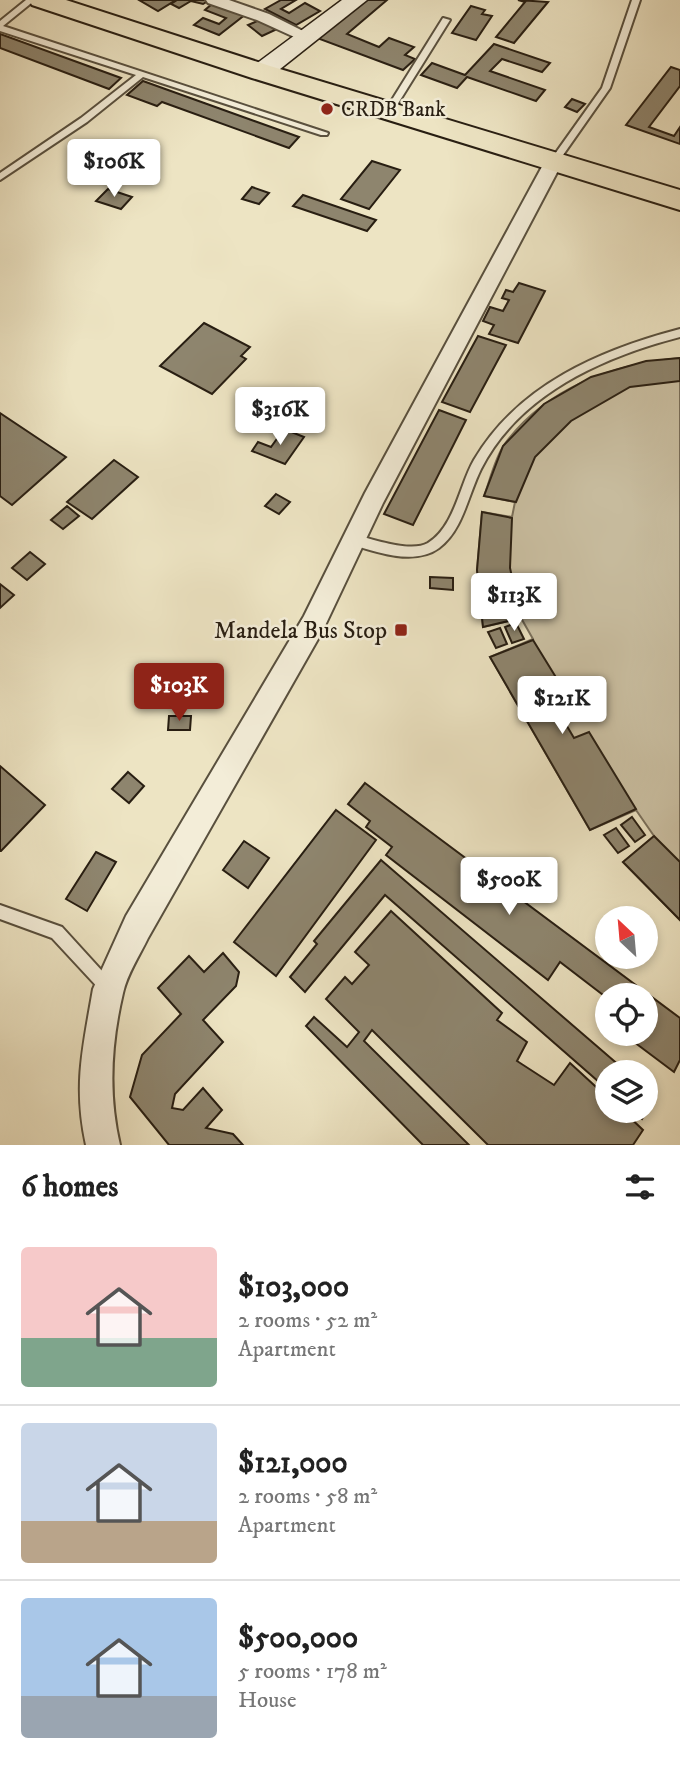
<!DOCTYPE html>
<html lang="en">
<head>
<meta charset="utf-8">
<style>
	:root { --surface:#fff; --page:#f6f6f6; --text:#222; --muted:#767676; --line:#e0e0e0; --accent:#8f2418 }
	body { margin:0; font-family:"IM FELL DW Pica",serif; background:var(--page); color:var(--text); height:100vh; display:flex; flex-direction:column; font-size:26px; white-space:nowrap }
	* { box-sizing:border-box; margin:0 }
	p { font-size:23px; color:var(--muted) }
	.icon { flex:none; width:38px; height:38px; fill:none; stroke:currentColor; stroke-width:2; stroke-linecap:round; stroke-linejoin:round }
	.map { position:relative; height:1145px; overflow:hidden }
	.sheet { display:flex; flex-direction:column; background:var(--surface); flex:1 }
	.sheet>* { flex:none }
	.needle { width:46px; rotate:334deg }
	.buttons { position:absolute; left:595px; top:906px; display:grid; gap:14px }
	.buttons a { display:grid; place-items:center; width:63px; height:63px; border-radius:50%; background:var(--surface); box-shadow:0 4px 10px #0003; font-size:35px }
	.price { position:absolute; translate:-50% -60px; padding:0 16px; border-radius:7px; background:#fff; color:#222; font-size:23px; line-height:46px; filter:drop-shadow(0 2px 4px #0008) }
	.price::after { content:''; position:absolute; left:50%; top:42px; width:21px; height:16px; margin-left:-10px; background:inherit; clip-path:polygon(0 0,100% 0,50% 100%) }
	.price.selected { background:var(--accent); color:#fff }
	ul { padding:0; list-style:none }
	li { display:flex; align-items:center; gap:21px; height:175px; padding:0 21px }
	li+li { border-top:2px solid var(--line) }
	li span { display:grid; place-items:center; flex:none; width:196px; height:140px; border-radius:7px; color:#555 }
	li>.icon { margin-inline-start:auto }
	span .icon { width:84px; height:84px; fill:#fffc; stroke-width:1 }
	li b { font-size:30px }
	h2 { display:flex; justify-content:space-between; align-items:center; height:84px; padding:0 21px; font-size:30px }
	.map>svg:first-child { display:block }
	.green { fill:#ccc2a5; stroke:#7a705c; stroke-width:2 }
	.building { fill:#8e856e; stroke:#281e12; stroke-width:2 }
	.lines { fill:none; stroke-linecap:round; stroke-linejoin:round }
	.lane-casing { stroke:#59503e; stroke-width:4 }
	.street-casing { stroke:#59503e; stroke-width:4 }
	.secondary-casing { stroke:#281e12; stroke-width:3 }
	.highway-casing { stroke:#281e12; stroke-width:4 }
	.lane { fill:#f3edd8; fill-rule:evenodd }
	.street { fill:#f3edd8; fill-rule:evenodd }
	.secondary { fill:#f3edd8; fill-rule:evenodd }
	.highway { fill:#ede4c3; fill-rule:evenodd }
	.poi-dot { fill:#8f2418; stroke:#f3edd8; stroke-width:2.5 }
	.labels { text-anchor:middle; stroke-width:5; stroke-linejoin:round; paint-order:stroke }
	.far-poi-label { font-size:21px; fill:#281e12; stroke:#f3edd8; text-anchor:start }
	.poi-label { font-size:24px; fill:#281e12; stroke:#f3edd8; text-anchor:end }
</style>
</head>
<body>
<div class="map">
<svg width="680" height="1145" viewBox="0 0 680 1145">
	<rect width="100%" height="100%" fill="#ede4c3"/>
	<filter id="stains"><feTurbulence type="fractalNoise" baseFrequency=".00286" numOctaves="4"/><feColorMatrix values="0 0 0 0 .2 0 0 0 0 .09 0 0 0 0 .02 0 0 0 .5 -.17"/></filter>
	<radialGradient id="worn" r=".72"><stop offset=".6" stop-color="#630" stop-opacity="0"/><stop offset="1" stop-color="#630" stop-opacity=".3"/></radialGradient>
	<path class="green" d="M 680,358 L 680,920 L 623,862 L 654,836 L 636,810 L 590,830 L 490,657 L 533,639 L 521,618 L 483,627 L 477,570 L 482,512 L 512,517 L 515,502 L 484,496 C 490,480 495,458 504,445 C 545,388 613,364 680,358 Z"/>
	<g class="building">
		<polygon points="139,0 176,0 158,11"/>
		<polygon points="177,0 206,0 208,1 203,4 191,1 179,8 171,4"/>
		<polygon points="281,0 296,0 281,9 289,13 305,3 320,11 296,25 265,9"/>
		<polygon points="362,0 387,0 347,34 379,47 389,38 414,47 405,55 415,59 403,70 317,38"/>
		<polygon points="518,0 548,2 514,43 496,37 525,2"/>
		<polygon points="212,4 232,11 235,9 246,14 219,35 194,25 203,18 219,24 226,18 205,10"/>
		<polygon points="471,6 485,10 482,14 492,16 476,40 452,33"/>
		<polygon points="262,19 275,30 262,36 248,25"/>
		<polygon points="0,34 121,78 109,89 0,48"/>
		<polygon points="494,44 550,63 542,72 502,59 490,71 545,90 536,101 467,77 457,88 421,75 432,63 465,75"/>
		<polygon points="671,67 680,70 680,86 649,127 674,136 680,127 680,144 626,125"/>
		<polygon points="143,81 299,137 289,148 162,102 157,106 127,95"/>
		<polygon points="572,99 585,104 577,112 565,107"/>
		<polygon points="372,161 400,170 369,209 341,199"/>
		<polygon points="252,187 269,193 259,204 242,199"/>
		<polygon points="108,189 132,197 121,209 96,201"/>
		<polygon points="303,195 376,220 367,231 293,206"/>
		<polygon points="519,283 545,291 518,343 489,334 494,325 483,321 490,307 503,311 509,300 502,298 506,290 513,292"/>
		<polygon points="204,323 250,347 241,356 246,359 212,394 160,366"/>
		<polygon points="478,336 506,345 470,412 442,402"/>
		<polygon points="680,358 680,381 630,387 571,421 535,457 516,502 484,496 503,446 544,404 591,377 646,361"/>
		<polygon points="439,410 466,420 413,525 384,514"/>
		<polygon points="0,413 66,457 12,505 0,496"/>
		<polygon points="284,429 304,437 285,464 252,451 258,442 271,447"/>
		<polygon points="114,460 138,477 92,519 67,502"/>
		<polygon points="276,494 290,502 279,514 265,506"/>
		<polygon points="67,506 79,516 63,529 51,520"/>
		<polygon points="482,512 512,518 510,568 521,618 483,627 477,570"/>
		<polygon points="30,552 45,564 27,580 12,568"/>
		<polygon points="430,577 453,578 453,590 430,588"/>
		<polygon points="0,584 14,595 0,608"/>
		<polygon points="516,623 524,639 512,643 505,627"/>
		<polygon points="500,628 507,644 496,648 488,632"/>
		<polygon points="533,640 573,705 558,711 574,738 589,732 636,809 590,830 490,657"/>
		<polygon points="169,716 191,716 190,730 168,730"/>
		<polygon points="0,766 45,805 1,851 0,851"/>
		<polygon points="128,772 144,786 129,803 112,789"/>
		<polygon points="365,783 680,1018 680,1060 674,1072 634,1042 638,1034 646,1034 646,996 607,996 607,998 560,962 548,980 386,855 392,847 366,827 370,821 348,804"/>
		<polygon points="336,810 376,840 276,976 234,942"/>
		<polygon points="632,817 645,835 635,842 621,825"/>
		<polygon points="616,828 629,846 618,853 604,835"/>
		<polygon points="654,836 680,862 680,920 623,862"/>
		<polygon points="244,841 269,858 248,888 223,870"/>
		<polygon points="96,852 116,862 87,911 66,899"/>
		<polygon points="381,860 628,1073 607,1073 607,1089 385,895 305,992 290,977 317,944 314,941"/>
		<polygon points="391,911 502,1013 497,1020 527,1042 517,1061 554,1085 570,1063 607,1097 607,1111 623,1111 643,1130 633,1145 488,1145 372,1030 364,1041 469,1145 423,1145 306,1026 314,1017 347,1047 359,1032 326,999 345,977 352,984 369,965 355,952"/>
		<polygon points="223,953 239,972 236,986 203,1020 223,1042 175,1094 172,1108 183,1110 203,1088 222,1110 206,1128 233,1134 243,1145 169,1145 130,1097 142,1055 181,1014 158,988 189,956 204,972"/>
		<polygon points="646,1088 656,1096 642,1119 633,1111 646,1111"/>
	</g>
	<g class="lines">
		<g class="lane-casing">
			<g id="lane">
				<polygon points="26,0 35,0 3,26 328,133 327,135 321,135 143,77 87,122 0,180 0,173 81,118 136,75 0,31 0,21"/>
				<polygon points="632,0 640,0 610,88 556,165 550,165 550,161 602,88"/>
				<polygon points="443,18 450,20 392,113 386,113 385,111"/>
				<path d="M 680,329 L 680,337 C 603,357 519,394 481,469 C 468,495 463,530 439,548 C 415,566 375,552 351,544 L 349,540 L 351,536 L 355,535 C 373,539 411,553 428,543 C 455,526 459,486 474,460 C 518,385 600,350 680,329 Z"/>
				<polygon points="0,905 62,927 113,983 116,988 113,993 108,996 103,993 52,938 0,919"/>
			</g>
		</g>
		<g class="street-casing">
			<g id="street">
				<polygon points="206,0 229,0 269,14 315,37 307,42 301,40 257,20 208,3"/>
				<path d="M 553,157 L 562,163 L 383,503 L 322,632 L 148,938 C 140,955 127,974 123,993 C 111,1044 108,1094 120,1145 L 86,1145 C 73,1085 83,1048 93,989 L 126,916 L 304,616 L 365,493 L 544,163 Z"/>
			</g>
		</g>
		<g class="secondary-casing">
			<polygon id="secondary" points="342,0 367,0 270,77 261,79 252,77 249,72 252,67"/>
		</g>
		<g class="highway-casing">
			<polygon id="highway" points="29,0 66,0 270,66 680,190 680,210 252,78 32,5"/>
		</g>
		<use href="#lane" class="lane"/>
		<use href="#street" class="street"/>
		<use href="#secondary" class="secondary"/>
		<use href="#highway" class="highway"/>
	</g>
	<g class="poi-dot">
		<circle cx="327" cy="109" r="7"/>
		<rect x="394" y="623" width="14" height="14" rx="3.5"/>
	</g>
	<g class="labels">
		<g class="far-poi-label">
			<text x="341" y="116">CRDB Bank</text>
		</g>
		<g class="poi-label">
			<text x="387" y="638">Mandela Bus Stop</text>
		</g>
	</g>
	<rect width="100%" height="100%" filter="url(#stains)"/>
	<rect width="100%" height="100%" fill="url(#worn)"/>
</svg>
<div class="buttons">
<a><svg class="needle" viewBox="-14 -14 28 28"><path d="M0-13l5 13h-10z" fill="#e53935"/><path d="M0 13l5-13h-10z" fill="#767676"/></svg></a>
<a><svg class="icon" aria-label="locate" viewBox="0 0 24 24"><circle cx="12" cy="12" r="6"/><path d="M12 2v4M12 18v4M2 12h4M18 12h4"/></svg></a>
<a><svg class="icon" aria-label="layers" viewBox="0 0 24 24"><path d="M12 4l9 5-9 5-9-5zM3 14l9 5 9-5"/></svg></a>
</div>
<b class="price" style="left:114px;top:199px">$106K</b>
<b class="price" style="left:280px;top:447px">$316K</b>
<b class="price" style="left:514px;top:633px">$113K</b>
<b class="price selected" style="left:179px;top:723px">$103K</b>
<b class="price" style="left:562px;top:736px">$121K</b>
<b class="price" style="left:509px;top:917px">$500K</b>
</div>
<section class="sheet">
<h2>6 homes<svg class="icon" aria-label="filters" viewBox="0 0 24 24"><path d="M4 7h16M4 17h16"/><circle cx="9" cy="7" r="2"/><circle cx="15" cy="17" r="2"/></svg></h2>
<ul>
<li><span style="background:linear-gradient(#f6c9c9 65%,#7fa58c 0)"><svg class="icon" aria-label="home" viewBox="0 0 24 24"><path d="M3 11l9-7 9 7M6 9v11h12V9"/></svg></span><div><b>$103,000</b><p>2 rooms · 52 m²</p><p>Apartment</p></div></li>
<li><span style="background:linear-gradient(#c9d6e8 70%,#b9a48a 0)"><svg class="icon" aria-label="home" viewBox="0 0 24 24"><path d="M3 11l9-7 9 7M6 9v11h12V9"/></svg></span><div><b>$121,000</b><p>2 rooms · 58 m²</p><p>Apartment</p></div></li>
<li><span style="background:linear-gradient(#a9c7e8 70%,#9aa5b1 0)"><svg class="icon" aria-label="home" viewBox="0 0 24 24"><path d="M3 11l9-7 9 7M6 9v11h12V9"/></svg></span><div><b>$500,000</b><p>5 rooms · 178 m²</p><p>House</p></div></li>
</ul>
</section>
</body>
</html>
